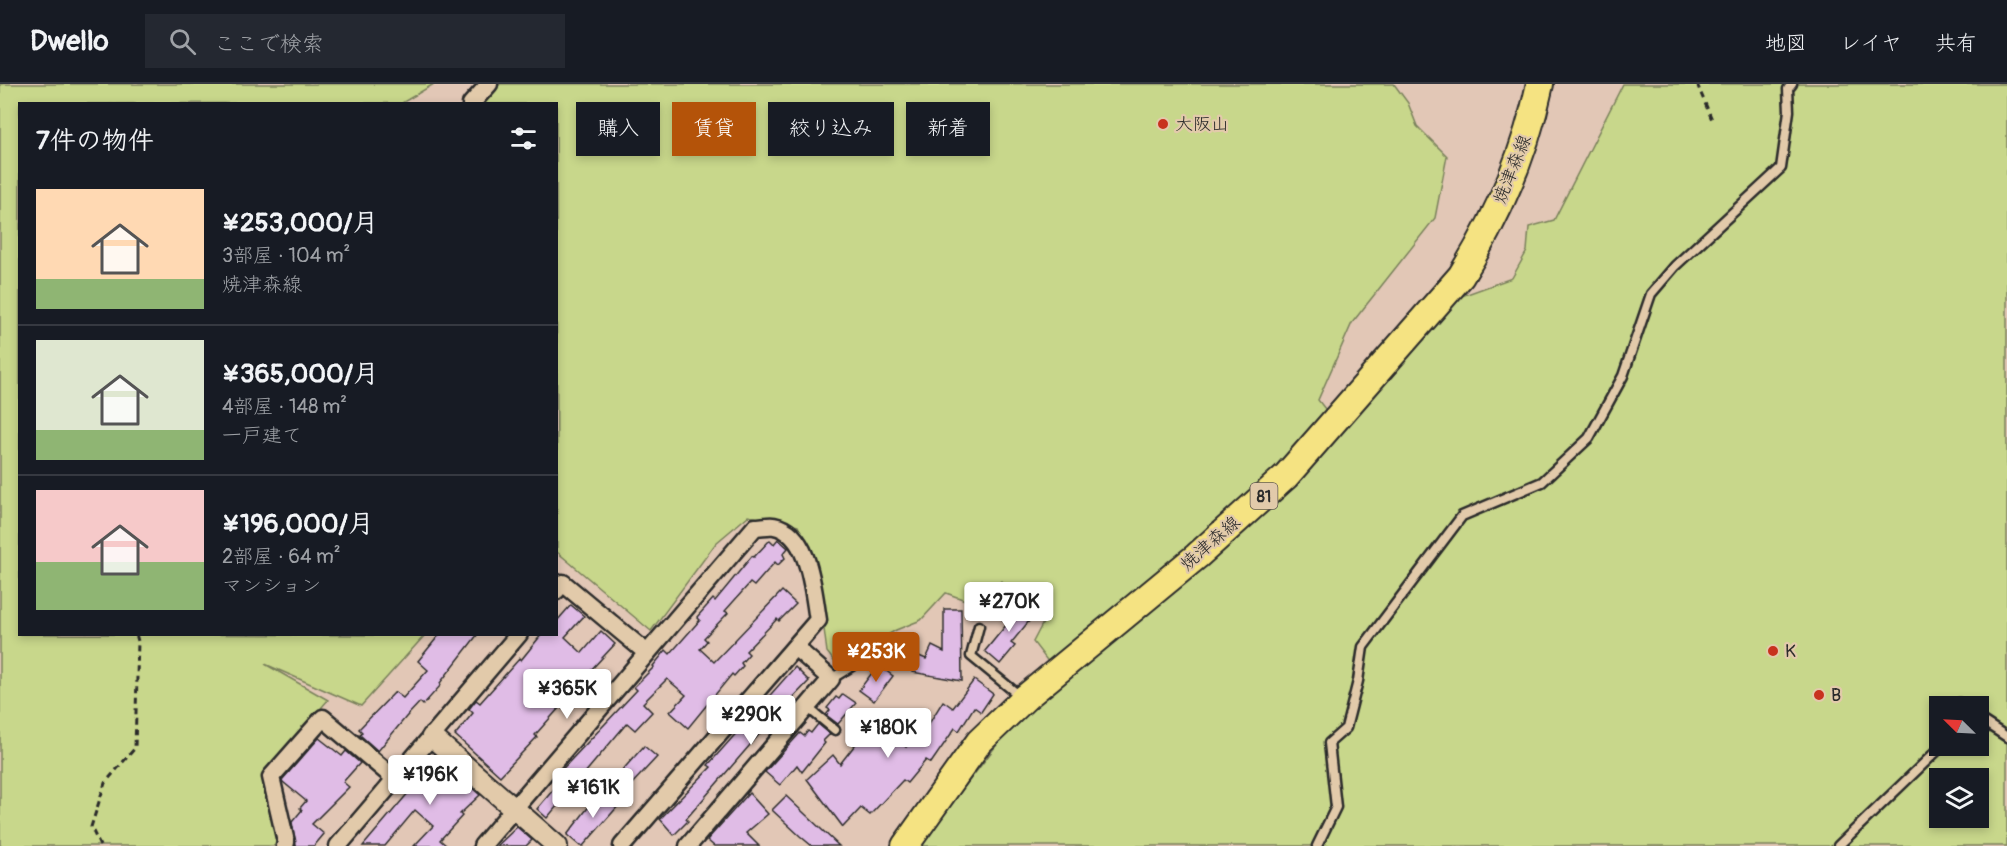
<!DOCTYPE html>
<html lang="ja">
<head>
<meta charset="utf-8">
<style>
	:root { --surface:#171b24; --page:#242831; --text:#f1f3f6; --muted:#9ea1a6; --line:#363941; --accent:#b45309 }
	body { margin:0; font-family:Pangolin,"Klee One",sans-serif; background:var(--page); color:var(--text); height:100vh; display:flex; flex-direction:column; font-size:22px; white-space:nowrap }
	* { box-sizing:border-box; margin:0 }
	p { font-size:20px; color:var(--muted) }
	.icon { flex:none; width:33px; height:33px; fill:none; stroke:currentColor; stroke-width:2; stroke-linecap:round; stroke-linejoin:round }
	.map { position:relative; flex:1; overflow:hidden }
	.sheet { position:absolute; left:18px; top:18px; width:540px; height:534px; display:flex; flex-direction:column; background:var(--surface); border-radius:0px; box-shadow:0 3px 9px #0003 }
	.sheet>* { flex:none }
	.guide { position:absolute; left:576px; top:18px; width:570px; height:54px; display:flex; gap:12px }
	.needle { width:39px; rotate:294deg }
	.tools { position:absolute; left:1929px; top:612px; display:grid; gap:12px }
	.tools a { display:grid; place-items:center; width:60px; height:60px; border-radius:0px; background:var(--surface); box-shadow:0 3px 9px #0003; font-size:30px }
	.price { position:absolute; translate:-50% -51px; padding:0 14px; border-radius:6px; background:#fff; color:#222; font-size:20px; line-height:39px; filter:drop-shadow(0 2px 3px #0008) }
	.price::after { content:''; position:absolute; left:50%; top:36px; width:18px; height:14px; margin-left:-9px; background:inherit; clip-path:polygon(0 0,100% 0,50% 100%) }
	.price.on { background:var(--accent); color:#fff }
	ul { padding:0; list-style:none }
	li { display:flex; align-items:center; gap:18px; height:150px; padding:0 18px }
	li+li { border-top:2px solid var(--line) }
	li span { display:grid; place-items:center; flex:none; width:168px; height:120px; border-radius:0px; color:#555 }
	li>.icon { margin-inline-start:auto }
	span .icon { width:72px; height:72px; fill:#fffc; stroke-width:1 }
	li b { font-size:26px }
	h2 { display:flex; justify-content:space-between; align-items:center; height:72px; padding:0 18px; font-size:26px }
	.pill { padding:0 21px; border-radius:0px; background:var(--surface); box-shadow:0 3px 9px #0003; font-size:21px; line-height:54px }
	.pill.on { background:var(--accent); color:#fff }
	header { display:flex; align-items:center; gap:36px; box-sizing:border-box; height:84px; padding:0 30px; background:var(--surface); border-bottom:2px solid var(--line) }
	header strong { font-size:28px }
	nav { display:flex; gap:33px; margin-inline-start:auto; font-size:21px }
	.search { width:420px; height:54px; background:var(--page); display:flex; align-items:center; gap:15px; box-sizing:border-box; padding:0 21px; border-radius:0px; color:var(--muted); font-size:22px }
	.map>svg:first-child { display:block }
	.green { fill:#c8d78b; stroke:#7a815b; stroke-width:1.5; fill-rule:evenodd }
	.building { fill:#e0bce6; stroke:#2b2b2b; stroke-width:1.5 }
	.lines { fill:none; stroke-linecap:round; stroke-linejoin:round }
	.service-casing { stroke:#2b2b2b; stroke-width:13 }
	.minor-casing { stroke:#2b2b2b; stroke-width:21 }
	.tertiary-casing { stroke:#2b2b2b; stroke-width:24 }
	.primary-casing { stroke:#2b2b2b; stroke-width:30 }
	.path { stroke:#2b2b2b; stroke-width:3; stroke-dasharray:6 4.5; stroke-linecap:butt }
	.service { stroke:#e2caaa; stroke-width:8 }
	.minor { stroke:#e2caaa; stroke-width:16 }
	.tertiary { stroke:#e2caaa; stroke-width:20 }
	.primary { stroke:#f5e382; stroke-width:26 }
	.poi-dot { fill:#c8321e; stroke:#e2caaa; stroke-width:2 }
	.labels { text-anchor:middle; stroke-width:4.5; stroke-linejoin:round; paint-order:stroke }
	.shield { fill:#e2caaa; stroke:#625b51; stroke-width:1.5 }
	.shield-label { font-size:16px; font-weight:bold; fill:#2b2b2b }
	.poi-label { font-size:18px; fill:#2b2b2b; stroke:#e2caaa; text-anchor:start }
	.street-label { font-size:18px; fill:#2b2b2b; stroke:#e2caaa }
</style>
</head>
<body>
<header>
<strong>Dwello</strong>
<div class="search"><svg class="icon" aria-label="search" viewBox="0 0 24 24"><circle cx="10" cy="10" r="6"/><path d="M15 15l6 6"/></svg>ここで検索</div>
<nav><a>地図</a><a>レイヤ</a><a>共有</a></nav>
</header>
<div class="map">
<svg width="2007" height="762" viewBox="0 0 2007 762">
	<rect width="100%" height="100%" fill="#e2c7b6"/>
	<filter id="ink" filterUnits="userSpaceOnUse"><feTurbulence type="fractalNoise" baseFrequency=".0167" numOctaves="2"/><feDisplacementMap in="SourceGraphic" scale="12" xChannelSelector="R" yChannelSelector="G"/><feConvolveMatrix kernelMatrix="1 2 1 2 8 2 1 2 1" color-interpolation-filters="sRGB"/></filter>
	<g filter="url(#ink)">
		<g class="green">
			<polygon points="0,0 434,0 402,19 20,20 20,550 425,551 361,622 265,580 328,616 263,691 285,762 0,762"/>
			<path d="M 500,0 L 1394,0 L 1408,19 L 1417,42 L 1447,72 L 1435,134 L 1352,239 L 1318,316 L 1332,334 L 1434,222 L 1512,194 L 1527,167 L 1529,143 L 1554,136 L 1623,0 L 2007,0 L 2007,762 L 919,762 L 1019,632 L 1053,584 L 1033,558 L 1046,533 L 1001,497 L 979,521 L 946,509 L 921,536 L 896,546 L 837,581 L 827,568 L 816,483 L 798,442 L 748,432 L 716,459 L 651,547 L 557,468 L 556,20 L 482,20 ZM 1940,622 L 1978,622 L 1978,662 L 1940,662 ZM 1940,694 L 1978,694 L 1978,734 L 1940,734 Z"/>
		</g>
		<g class="building">
			<polygon points="778,455 788,464 783,470 785,474 778,481 775,478 754,502 750,499 725,527 728,529 704,554 707,557 700,565 714,578 782,507 796,520 779,537 777,535 746,567 749,570 741,579 743,582 734,592 732,590 688,644 670,628 686,611 667,595 643,619 652,628 635,646 627,639 547,734 537,725 559,699 554,694 637,606 634,603 654,583 653,582 666,566 670,570 700,536 697,533 713,515 715,517 752,472 754,473 770,456 774,460"/>
			<polygon points="1018,518 1034,531 1011,559 1015,562 1000,580 985,567 1007,540 1003,536"/>
			<polygon points="571,521 584,532 565,553 582,569 601,547 615,560 576,602 580,607 563,625 561,622 535,651 537,653 500,692 455,651 473,629 469,625 476,616 480,619 520,574 521,576 542,550 556,550 556,538"/>
			<polygon points="944,525 961,525 962,597 912,588 919,572 926,575 932,562 944,568"/>
			<polygon points="440,550 478,550 440,599 441,601 423,621 420,618 406,633 378,667 360,651 362,648 359,645 395,608 403,614 428,586 418,577"/>
			<polygon points="878,581 893,592 874,617 859,606"/>
			<polygon points="795,583 809,597 785,622 788,625 773,642 769,639 686,735 688,737 674,751 660,735 711,683 708,681"/>
			<polygon points="974,596 993,610 981,628 974,623 959,647 955,644 931,679 926,676 907,699 903,696 870,731 861,724 843,743 807,695 833,671 840,680 865,648 862,645 877,632 906,663 920,643 925,646 943,617 953,624"/>
			<polygon points="843,610 856,619 838,640 826,631 830,626 827,624 836,613 839,615"/>
			<polygon points="818,640 830,650 823,657 825,659 802,688 797,681 780,701 765,688 800,649 804,652 808,647 811,649"/>
			<polygon points="319,654 342,672 346,667 360,679 343,698 349,703 312,740 324,750 314,762 296,762 292,738 302,726 300,724 306,717 283,698 282,696"/>
			<polygon points="644,662 657,673 630,702 619,690"/>
			<polygon points="438,674 480,711 460,730 462,732 440,756 447,762 414,762 433,742 415,726 385,762 363,762"/>
			<polygon points="603,707 619,721 583,762 580,762 567,751 587,725"/>
			<polygon points="749,709 768,730 746,749 759,762 714,762 707,756"/>
			<polygon points="786,712 839,762 812,762 800,752 772,726"/>
			<polygon points="517,743 532,756 526,762 497,762"/>
		</g>
		<g class="lines">
			<g class="service-casing">
				<g id="service">
					<polyline points="979,542 971,572 1021,613"/>
					<polyline points="831,595 860,577"/>
					<polyline points="1958,622 1959,619 1963,622"/>
					<polyline points="807,623 835,646"/>
					<polyline points="1978,634 2007,653"/>
					<polyline points="1317,762 1336,723 1329,659 1346,644 1358,597 1363,563 1462,432 1542,398 1589,354 1623,292 1651,210 1675,182 1781,84 1789,27 1788,5 1792,0"/>
					<polyline points="1838,762 1942,662"/>
				</g>
			</g>
			<g class="minor-casing">
				<g id="minor">
					<polyline points="471,20 489,0"/>
					<polyline points="556,507 563,499 647,569"/>
					<polyline points="285,762 286,758 271,693 323,634 394,694"/>
					<polyline points="338,762 519,550"/>
					<path d="M 482,762 L 755,443 C 761,443 769,441 774,442 C 810,449 813,507 818,536 L 622,762"/>
					<polyline points="688,762 831,595 795,563"/>
				</g>
			</g>
			<g class="tertiary-casing">
				<polyline id="tertiary" points="432,653 557,762"/>
			</g>
			<g class="primary-casing">
				<path id="primary" d="M 905,762 L 979,658 L 1026,613 L 1197,472 L 1286,392 L 1461,192 C 1497,134 1526,67 1540,0"/>
			</g>
			<g class="path">
				<polyline points="1697,0 1713,38"/>
				<polyline points="100,762 91,743 105,699 135,664 138,557 136,550"/>
			</g>
			<use href="#service" class="service"/>
			<use href="#minor" class="minor"/>
			<use href="#tertiary" class="tertiary"/>
			<use href="#primary" class="primary"/>
		</g>
	</g>
	<g class="poi-dot">
		<circle cx="1163" cy="40" r="6"/>
		<circle cx="1773" cy="567" r="6"/>
		<circle cx="1819" cy="611" r="6"/>
	</g>
	<g class="labels">
		<rect class="shield" x="1250.5" y="399" width="27" height="26" rx="4.5"/>
		<g class="shield-label">
			<text x="1264" y="418">81</text>
		</g>
		<g class="poi-label">
			<text x="1175" y="46">大阪山</text>
			<text x="1785" y="573">K</text>
			<text x="1831" y="617">B</text>
		</g>
		<g class="street-label">
			<text transform="translate(1512 85) rotate(-68)" y="6">焼津森線</text>
			<text transform="translate(1210 459) rotate(-41)" y="6">焼津森線</text>
		</g>
	</g>
</svg>
<div class="tools">
<a><svg class="needle" viewBox="-14 -14 28 28"><path d="M0-13l5 13h-10z" fill="#e53935"/><path d="M0 13l5-13h-10z" fill="#9ea1a6"/></svg></a>
<a><svg class="icon" aria-label="layers" viewBox="0 0 24 24"><path d="M12 4l9 5-9 5-9-5zM3 14l9 5 9-5"/></svg></a>
</div>
<b class="price" style="left:1009px;top:549px">¥270K</b>
<b class="price on" style="left:876px;top:599px">¥253K</b>
<b class="price" style="left:567px;top:636px">¥365K</b>
<b class="price" style="left:751px;top:662px">¥290K</b>
<b class="price" style="left:888px;top:675px">¥180K</b>
<b class="price" style="left:430px;top:722px">¥196K</b>
<b class="price" style="left:593px;top:735px">¥161K</b>
<div class="guide">
<a class="pill">購入</a>
<a class="pill on">賃貸</a>
<a class="pill">絞り込み</a>
<a class="pill">新着</a>
</div>
<section class="sheet">
<h2>7件の物件<svg class="icon" aria-label="filters" viewBox="0 0 24 24"><path d="M4 7h16M4 17h16"/><circle cx="9" cy="7" r="2"/><circle cx="15" cy="17" r="2"/></svg></h2>
<ul>
<li><span style="background:linear-gradient(#ffd9b3 75%,#8fb573 0)"><svg class="icon" aria-label="home" viewBox="0 0 24 24"><path d="M3 11l9-7 9 7M6 9v11h12V9"/></svg></span><div><b>¥253,000/月</b><p>3部屋 · 104 m²</p><p>焼津森線</p></div></li>
<li><span style="background:linear-gradient(#dfe7d0 75%,#8fb573 0)"><svg class="icon" aria-label="home" viewBox="0 0 24 24"><path d="M3 11l9-7 9 7M6 9v11h12V9"/></svg></span><div><b>¥365,000/月</b><p>4部屋 · 148 m²</p><p>一戸建て</p></div></li>
<li><span style="background:linear-gradient(#f6c9c9 60%,#8fb573 0)"><svg class="icon" aria-label="home" viewBox="0 0 24 24"><path d="M3 11l9-7 9 7M6 9v11h12V9"/></svg></span><div><b>¥196,000/月</b><p>2部屋 · 64 m²</p><p>マンション</p></div></li>
</ul>
</section>
</div>
</body>
</html>
